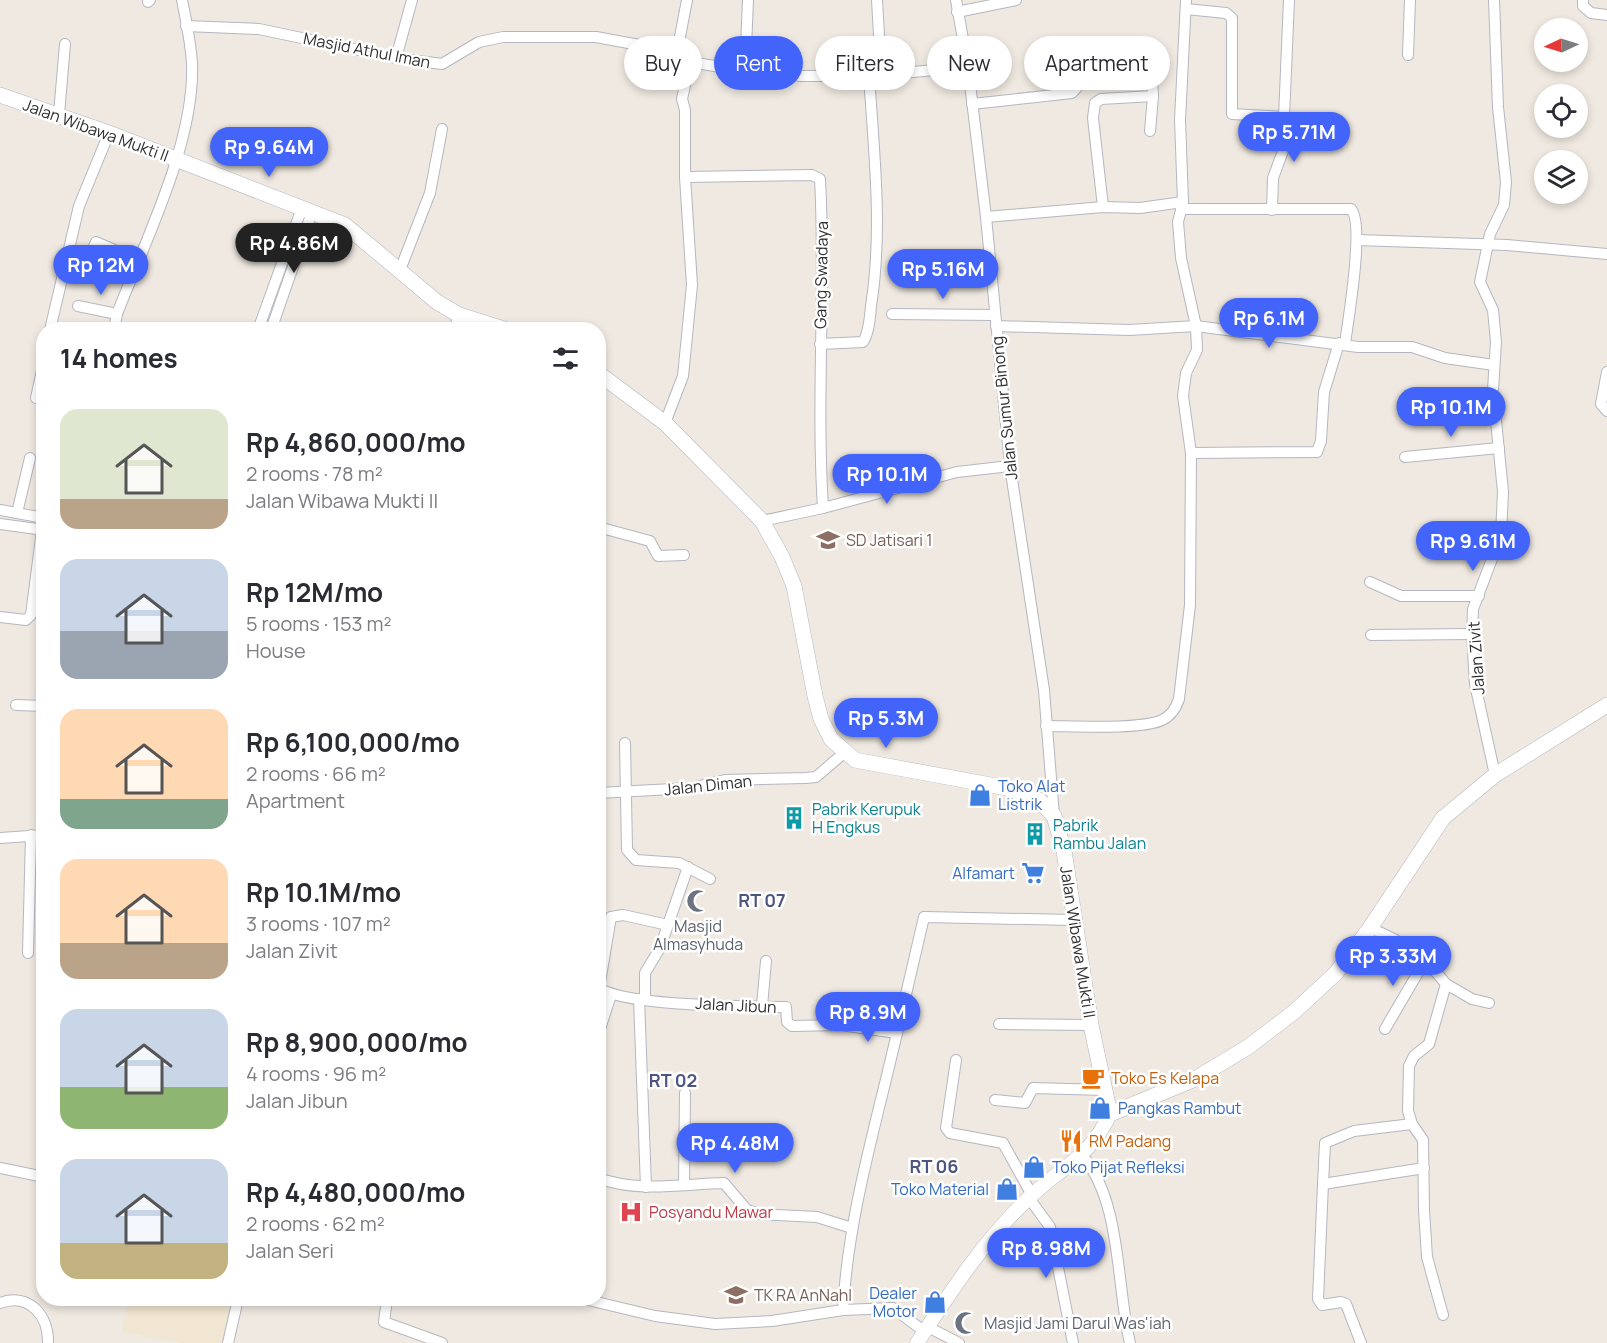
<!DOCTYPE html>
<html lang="en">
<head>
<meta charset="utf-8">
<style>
	:root { --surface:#fff; --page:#f7f7f7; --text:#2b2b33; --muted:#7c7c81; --accent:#4264fb }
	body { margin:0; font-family:Manrope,sans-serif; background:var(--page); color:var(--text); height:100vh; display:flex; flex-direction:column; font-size:22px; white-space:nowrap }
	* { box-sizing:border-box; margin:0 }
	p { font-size:20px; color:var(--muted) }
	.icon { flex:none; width:33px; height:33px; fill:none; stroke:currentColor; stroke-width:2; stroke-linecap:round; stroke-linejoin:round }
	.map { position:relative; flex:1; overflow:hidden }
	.panel { position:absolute; left:36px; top:322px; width:570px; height:984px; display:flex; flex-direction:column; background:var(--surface); border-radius:24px; box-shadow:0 3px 9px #0003 }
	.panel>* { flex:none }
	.hud { position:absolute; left:624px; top:36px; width:570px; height:54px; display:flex; gap:12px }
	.needle { width:39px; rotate:266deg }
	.fabs { position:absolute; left:1534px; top:18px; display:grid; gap:12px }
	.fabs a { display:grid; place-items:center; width:54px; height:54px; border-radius:50%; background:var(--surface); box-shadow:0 3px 9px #0003; font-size:30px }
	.price { position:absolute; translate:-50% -51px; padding:0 14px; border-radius:21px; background:var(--accent); color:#fff; font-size:20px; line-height:39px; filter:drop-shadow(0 2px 3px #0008) }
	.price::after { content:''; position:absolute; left:50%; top:36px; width:18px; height:14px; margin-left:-9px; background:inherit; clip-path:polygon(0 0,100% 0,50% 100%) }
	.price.selected { background:#222; color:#fff }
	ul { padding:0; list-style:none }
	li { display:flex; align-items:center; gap:18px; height:150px; padding:0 24px }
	li span { display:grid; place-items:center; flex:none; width:168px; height:120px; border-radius:18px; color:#555 }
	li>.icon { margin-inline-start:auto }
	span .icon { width:72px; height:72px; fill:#fffc; stroke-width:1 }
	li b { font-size:26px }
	h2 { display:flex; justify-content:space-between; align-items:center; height:72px; padding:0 24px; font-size:26px }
	.pill { padding:0 21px; border-radius:27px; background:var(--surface); box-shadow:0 3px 9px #0003; font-size:21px; line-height:54px }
	.pill.selected { background:var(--accent); color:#fff }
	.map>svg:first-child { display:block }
	.education { fill:#f0e6d1 }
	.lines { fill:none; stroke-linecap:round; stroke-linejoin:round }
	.minor-casing { stroke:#b4b7c1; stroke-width:12 }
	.tertiary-casing { stroke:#b4b7c1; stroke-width:15 }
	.secondary-casing { stroke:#b4b7c1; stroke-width:16 }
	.minor { stroke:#fff; stroke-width:10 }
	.tertiary { stroke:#fff; stroke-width:14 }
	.secondary { stroke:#fff; stroke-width:15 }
	.labels { text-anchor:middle; stroke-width:5; stroke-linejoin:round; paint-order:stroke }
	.street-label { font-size:16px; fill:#2e2e2e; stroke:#fff }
	.education-label { font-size:16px; fill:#785e54; stroke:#fff; text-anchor:start }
	.shop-label { font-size:16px; fill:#366cbe; stroke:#fff; text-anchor:start }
	.culture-label { font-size:16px; fill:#0d838f; stroke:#fff; text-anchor:start }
	.worship-label { font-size:16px; fill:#5b616d; stroke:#fff }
	.food-label { font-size:16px; fill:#c56008; stroke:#fff; text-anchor:start }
	.health-label { font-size:16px; fill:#be3a42; stroke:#fff; text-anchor:start }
	.neighbourhood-label { font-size:18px; font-weight:bold; fill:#4d5680; stroke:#fff }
</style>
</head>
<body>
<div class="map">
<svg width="1607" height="1343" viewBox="0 0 1607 1343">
	<rect width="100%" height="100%" fill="#efe9e1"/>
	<polygon class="education" points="129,1299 238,1299 228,1343 183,1343 122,1332"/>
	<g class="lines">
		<g class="minor-casing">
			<g id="minor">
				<polyline points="877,0 879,35 887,74"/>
				<polyline points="956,0 968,67 986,217 1010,466 1044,690 1054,816"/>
				<polyline points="1494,0 1498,107 1506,182 1504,205 1490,234 1480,282 1493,310 1496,342 1493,390 1503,492 1501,535 1473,609 1472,634 1475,684 1495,775"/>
				<polyline points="1583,0 1583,6 1591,13 1607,15"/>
				<polyline points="148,2 150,0"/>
				<polyline points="1186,9 1226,13 1232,18 1232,114 1284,117 1289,0"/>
				<polyline points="957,12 1016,0"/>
				<polyline points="186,26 259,29 396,58 442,64 479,42 503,37 596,37 677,52 690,62 745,71 802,76 869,76 968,67"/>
				<polyline points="677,52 687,0"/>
				<polyline points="1408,55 1410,0"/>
				<polyline points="396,58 412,0"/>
				<polyline points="745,71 748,0"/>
				<polyline points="972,104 1072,93 1082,82 1080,54"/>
				<polyline points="59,114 65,44"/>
				<polyline points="1150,131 1153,96"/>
				<path d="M 685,177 L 812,175 L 820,179 C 826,289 816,398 823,508"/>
				<polyline points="1103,207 1093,118 1095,103 1101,99 1153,96 1150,48"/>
				<path d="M 1181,209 L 1351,209 C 1365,224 1348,320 1345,344"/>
				<polyline points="1272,210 1273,178 1286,143 1284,117"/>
				<polyline points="986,217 1103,207 1140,208 1183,202"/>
				<polyline points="1357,240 1507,245 1607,254"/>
				<polyline points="90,255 96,242 138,260"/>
				<polyline points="400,270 430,193 442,129"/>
				<polyline points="78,306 117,314"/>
				<polyline points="892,314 994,315"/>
				<polyline points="996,326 1129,330 1196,326 1358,347 1412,347 1445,358 1494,365"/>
				<polyline points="50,330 79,206 109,133"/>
				<path d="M 114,330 L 117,314 C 145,241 195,142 192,64 C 191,43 186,21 182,0"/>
				<polyline points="258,330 302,208"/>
				<polyline points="271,330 312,212"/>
				<polyline points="454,330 459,315"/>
				<path d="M 820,344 L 863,342 C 869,333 870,317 871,306 C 883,230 874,153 869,76"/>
				<polyline points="1607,372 1601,404 1607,411"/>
				<polyline points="36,398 44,361"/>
				<polyline points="665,423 683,376 692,285 685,177 685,110 682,99 690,62"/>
				<polyline points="1191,453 1317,452 1321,441 1324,392 1339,343"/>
				<polyline points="1405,457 1499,448"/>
				<polyline points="0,510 44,518"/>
				<polyline points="17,513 30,458"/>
				<polyline points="762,521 823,508 957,472 1010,466"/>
				<polyline points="0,524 44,530"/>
				<polyline points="598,527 650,541 658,556 684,555"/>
				<polyline points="1370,582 1401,596 1479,596"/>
				<polyline points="0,617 26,620 31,615 42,530"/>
				<polyline points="1371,635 1472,634"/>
				<polyline points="16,705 44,706"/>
				<path d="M 1046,726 C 1071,726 1141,730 1162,720 C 1171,716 1176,708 1179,699 L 1190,605 L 1191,453 L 1183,396 L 1186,373 L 1197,350 L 1196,326 L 1181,258 L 1178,222 L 1183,202 L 1180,120 L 1186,0"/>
				<polyline points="625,743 627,850 636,860 679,863 710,879"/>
				<polyline points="598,793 691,788 725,780 805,778 816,777 845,752"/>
				<polyline points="0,838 44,835"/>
				<path d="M 1370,928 C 1406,943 1422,954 1446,984 L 1429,1044 L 1414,1056 L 1409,1066 L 1408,1111 L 1412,1124 L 1423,1140 L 1424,1210 L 1427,1257 L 1443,1315"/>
				<polyline points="28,953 31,835"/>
				<polyline points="1446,984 1472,999 1489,1003"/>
				<path d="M 598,988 C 631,1007 744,1006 786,1007 L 787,1022 L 792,1026 L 841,1025 L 897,1033 L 924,917 L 1073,920"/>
				<polyline points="599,988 611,917 623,915 668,925"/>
				<polyline points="639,999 646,1187"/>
				<polyline points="645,1000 645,973 660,948 688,867"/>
				<polyline points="762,1006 766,961"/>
				<polyline points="999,1024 1091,1025"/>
				<polyline points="1385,1029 1426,959"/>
				<polyline points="598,1035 611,995"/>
				<polyline points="956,1060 946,1128 950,1133 1003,1143 1032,1195"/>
				<polyline points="995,1100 1025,1103 1033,1088 1104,1090"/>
				<polyline points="1412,1124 1354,1131 1325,1143 1323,1184 1424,1168"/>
				<path d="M 1082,1155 C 1122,1202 1116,1285 1130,1343"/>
				<polyline points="0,1168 44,1177"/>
				<path d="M 598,1178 C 639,1193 682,1184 724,1183 L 747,1210 L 759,1214 L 817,1217 L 852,1228"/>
				<polyline points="684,1184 685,1093"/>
				<polyline points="1323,1184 1318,1299 1322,1305 1341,1302 1346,1304 1361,1343"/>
				<polyline points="1029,1198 1050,1227 1073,1343"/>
				<polyline points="387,1299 384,1322 442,1343"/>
				<polyline points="584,1299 655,1316 715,1324 772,1321 843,1310 893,1308 925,1332"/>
				<path d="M 0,1303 C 29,1292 49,1316 48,1343"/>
				<path d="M 843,1310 C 848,1216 876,1125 897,1033"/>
				<polyline points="928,1327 959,1343"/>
				<polyline points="228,1343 238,1299"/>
			</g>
		</g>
		<g class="tertiary-casing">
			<path id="tertiary" d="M 917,1343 C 951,1291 986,1237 1032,1195 C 1064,1165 1090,1157 1110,1114"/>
		</g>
		<g class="secondary-casing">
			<g id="secondary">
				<polyline points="0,95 109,133 345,225 437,302 459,315 507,330"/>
				<polyline points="598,373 665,423 762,521 782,557 794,586 815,696 821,719 831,739 855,760 1007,788 1039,800 1054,816 1064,851 1091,1025 1110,1114 1195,1079 1248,1047 1294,1012 1336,973 1370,928 1443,818 1495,775 1607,705"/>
			</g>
		</g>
		<use href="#minor" class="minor"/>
		<use href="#tertiary" class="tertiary"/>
		<use href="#secondary" class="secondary"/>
	</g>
	<defs>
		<g id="school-bare" transform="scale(1.8)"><path d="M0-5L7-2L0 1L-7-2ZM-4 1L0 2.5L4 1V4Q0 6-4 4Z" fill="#8d6e63" stroke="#fff" stroke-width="2.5" paint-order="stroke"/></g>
		<g id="shop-bare" transform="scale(1.8)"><path d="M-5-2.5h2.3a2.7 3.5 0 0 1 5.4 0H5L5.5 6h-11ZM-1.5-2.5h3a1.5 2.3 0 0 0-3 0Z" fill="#3f7fe0" stroke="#fff" stroke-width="2.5" paint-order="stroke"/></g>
		<g id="building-bare" transform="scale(1.8)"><path d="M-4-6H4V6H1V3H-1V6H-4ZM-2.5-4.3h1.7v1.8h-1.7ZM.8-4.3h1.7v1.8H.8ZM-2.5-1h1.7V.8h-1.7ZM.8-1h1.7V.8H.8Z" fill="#0f9aa8" stroke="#fff" stroke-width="2.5" paint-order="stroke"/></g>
		<g id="supermarket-bare" transform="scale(1.8)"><path d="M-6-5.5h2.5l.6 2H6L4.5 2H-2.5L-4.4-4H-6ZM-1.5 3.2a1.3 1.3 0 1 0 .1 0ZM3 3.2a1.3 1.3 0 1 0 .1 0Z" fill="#3f7fe0" stroke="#fff" stroke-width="2.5" paint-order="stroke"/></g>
		<g id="mosque-bare" transform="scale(1.8)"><path d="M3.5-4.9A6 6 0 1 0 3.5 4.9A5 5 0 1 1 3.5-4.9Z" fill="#6b7280" stroke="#fff" stroke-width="2.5" paint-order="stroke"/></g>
		<g id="cafe-bare" transform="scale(1.8)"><path d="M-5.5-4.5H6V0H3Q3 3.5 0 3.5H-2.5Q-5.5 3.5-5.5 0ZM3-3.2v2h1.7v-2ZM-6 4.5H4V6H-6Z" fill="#e8710a" stroke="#fff" stroke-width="2.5" paint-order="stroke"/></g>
		<g id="restaurant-bare" transform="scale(1.8)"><path d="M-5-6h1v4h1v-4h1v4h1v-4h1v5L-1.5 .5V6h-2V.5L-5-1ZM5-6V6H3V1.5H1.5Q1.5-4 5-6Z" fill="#e8710a" stroke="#fff" stroke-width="2.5" paint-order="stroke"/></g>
		<g id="hospital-bare" transform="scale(1.8)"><path d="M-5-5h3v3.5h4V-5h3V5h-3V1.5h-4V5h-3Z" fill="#e0444e" stroke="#fff" stroke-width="2.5" paint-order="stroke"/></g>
	</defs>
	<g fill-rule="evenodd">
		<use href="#school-bare" x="828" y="540"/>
		<use href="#shop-bare" x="980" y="795"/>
		<use href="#building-bare" x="794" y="818"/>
		<use href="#building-bare" x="1035" y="834"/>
		<use href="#supermarket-bare" x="1033" y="873"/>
		<use href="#mosque-bare" x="698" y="901"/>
		<use href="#cafe-bare" x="1093" y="1078"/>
		<use href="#shop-bare" x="1100" y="1108"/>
		<use href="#restaurant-bare" x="1071" y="1141"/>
		<use href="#shop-bare" x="1034" y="1167"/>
		<use href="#shop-bare" x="1007" y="1189"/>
		<use href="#hospital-bare" x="631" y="1212"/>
		<use href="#school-bare" x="736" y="1295"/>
		<use href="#shop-bare" x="935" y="1302"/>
		<use href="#mosque-bare" x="966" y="1323"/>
	</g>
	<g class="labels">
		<g class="street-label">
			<text transform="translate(367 50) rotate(11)" y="6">Masjid Athul Iman</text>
			<text transform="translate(96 130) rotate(20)" y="6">Jalan Wibawa Mukti II</text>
			<text transform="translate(821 275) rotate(-89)" y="6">Gang Swadaya</text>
			<text transform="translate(1004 408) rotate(-96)" y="6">Jalan Sumur Binong</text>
			<text transform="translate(1476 658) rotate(-94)" y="6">Jalan Zivit</text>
			<text transform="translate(708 785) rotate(-6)" y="6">Jalan Diman</text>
			<text transform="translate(1078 942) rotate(81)" y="6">Jalan Wibawa Mukti II</text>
			<text transform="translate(736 1005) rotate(3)" y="6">Jalan Jibun</text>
		</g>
		<g class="education-label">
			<text x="846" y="546">SD Jatisari 1</text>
			<text x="754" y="1301">TK RA AnNahl</text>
		</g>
		<g class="shop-label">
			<text x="998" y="792">Toko Alat<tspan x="998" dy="18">Listrik</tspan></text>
			<text x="1015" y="879" text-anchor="end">Alfamart</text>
			<text x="1118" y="1114">Pangkas Rambut</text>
			<text x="1052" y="1173">Toko Pijat Refleksi</text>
			<text x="989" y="1195" text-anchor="end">Toko Material</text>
			<text x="917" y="1299" text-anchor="end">Dealer<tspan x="917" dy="18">Motor</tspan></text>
		</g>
		<g class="culture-label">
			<text x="812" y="815">Pabrik Kerupuk<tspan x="812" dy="18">H Engkus</tspan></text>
			<text x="1053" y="831">Pabrik<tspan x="1053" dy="18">Rambu Jalan</tspan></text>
		</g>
		<g class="worship-label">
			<text x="698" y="932">Masjid<tspan x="698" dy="18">Almasyhuda</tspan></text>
			<text x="984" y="1329" text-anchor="start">Masjid Jami Darul Was'iah</text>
		</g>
		<g class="food-label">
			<text x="1111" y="1084">Toko Es Kelapa</text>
			<text x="1089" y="1147">RM Padang</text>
		</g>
		<g class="health-label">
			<text x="649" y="1218">Posyandu Mawar</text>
		</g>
		<g class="neighbourhood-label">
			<text x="762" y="907">RT 07</text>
			<text x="673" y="1087">RT 02</text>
			<text x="934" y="1173">RT 06</text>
		</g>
	</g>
</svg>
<div class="fabs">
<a><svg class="needle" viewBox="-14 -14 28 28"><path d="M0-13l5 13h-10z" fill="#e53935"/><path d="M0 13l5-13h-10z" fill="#7c7c81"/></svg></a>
<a><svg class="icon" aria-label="locate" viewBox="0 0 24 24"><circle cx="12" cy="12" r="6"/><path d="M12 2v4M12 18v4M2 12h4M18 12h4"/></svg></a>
<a><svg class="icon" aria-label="layers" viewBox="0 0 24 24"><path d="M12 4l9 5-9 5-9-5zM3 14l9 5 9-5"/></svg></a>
</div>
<b class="price" style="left:1294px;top:163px">Rp 5.71M</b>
<b class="price" style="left:269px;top:178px">Rp 9.64M</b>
<b class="price selected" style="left:294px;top:274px">Rp 4.86M</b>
<b class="price" style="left:101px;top:296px">Rp 12M</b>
<b class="price" style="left:943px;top:300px">Rp 5.16M</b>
<b class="price" style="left:1269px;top:349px">Rp 6.1M</b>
<b class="price" style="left:1451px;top:438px">Rp 10.1M</b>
<b class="price" style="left:887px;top:505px">Rp 10.1M</b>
<b class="price" style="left:1473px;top:572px">Rp 9.61M</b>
<b class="price" style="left:886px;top:749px">Rp 5.3M</b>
<b class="price" style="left:1393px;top:987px">Rp 3.33M</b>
<b class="price" style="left:868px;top:1043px">Rp 8.9M</b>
<b class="price" style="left:735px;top:1174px">Rp 4.48M</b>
<b class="price" style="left:1046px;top:1279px">Rp 8.98M</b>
<div class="hud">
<a class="pill">Buy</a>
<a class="pill selected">Rent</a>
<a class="pill">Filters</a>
<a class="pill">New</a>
<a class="pill">Apartment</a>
</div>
<section class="panel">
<h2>14 homes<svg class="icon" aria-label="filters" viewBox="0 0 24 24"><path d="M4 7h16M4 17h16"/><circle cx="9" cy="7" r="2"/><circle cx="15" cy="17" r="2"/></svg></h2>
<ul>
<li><span style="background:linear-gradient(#dfe7d0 75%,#b9a48a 0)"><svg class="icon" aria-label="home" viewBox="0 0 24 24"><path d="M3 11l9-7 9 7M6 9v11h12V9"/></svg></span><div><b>Rp 4,860,000/mo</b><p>2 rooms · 78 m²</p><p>Jalan Wibawa Mukti II</p></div></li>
<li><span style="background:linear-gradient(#c9d6e8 60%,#9aa5b1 0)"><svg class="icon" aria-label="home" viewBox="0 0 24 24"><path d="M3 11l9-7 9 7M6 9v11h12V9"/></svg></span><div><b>Rp 12M/mo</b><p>5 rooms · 153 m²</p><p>House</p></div></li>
<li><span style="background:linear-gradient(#ffd9b3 75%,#7fa58c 0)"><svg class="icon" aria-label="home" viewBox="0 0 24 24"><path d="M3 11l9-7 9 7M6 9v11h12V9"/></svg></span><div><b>Rp 6,100,000/mo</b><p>2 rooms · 66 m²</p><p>Apartment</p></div></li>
<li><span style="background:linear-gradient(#ffd9b3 70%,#b9a48a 0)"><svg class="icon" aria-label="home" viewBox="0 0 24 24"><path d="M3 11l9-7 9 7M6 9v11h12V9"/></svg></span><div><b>Rp 10.1M/mo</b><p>3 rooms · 107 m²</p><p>Jalan Zivit</p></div></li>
<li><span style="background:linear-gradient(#c9d6e8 65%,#8fb573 0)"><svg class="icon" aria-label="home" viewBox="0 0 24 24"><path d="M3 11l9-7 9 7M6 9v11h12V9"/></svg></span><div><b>Rp 8,900,000/mo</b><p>4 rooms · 96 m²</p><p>Jalan Jibun</p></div></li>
<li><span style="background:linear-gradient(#c9d6e8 70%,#c2b280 0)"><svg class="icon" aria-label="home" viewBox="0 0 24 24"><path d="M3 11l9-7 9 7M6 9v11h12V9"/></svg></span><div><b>Rp 4,480,000/mo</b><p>2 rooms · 62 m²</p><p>Jalan Seri</p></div></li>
</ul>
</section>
</div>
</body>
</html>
